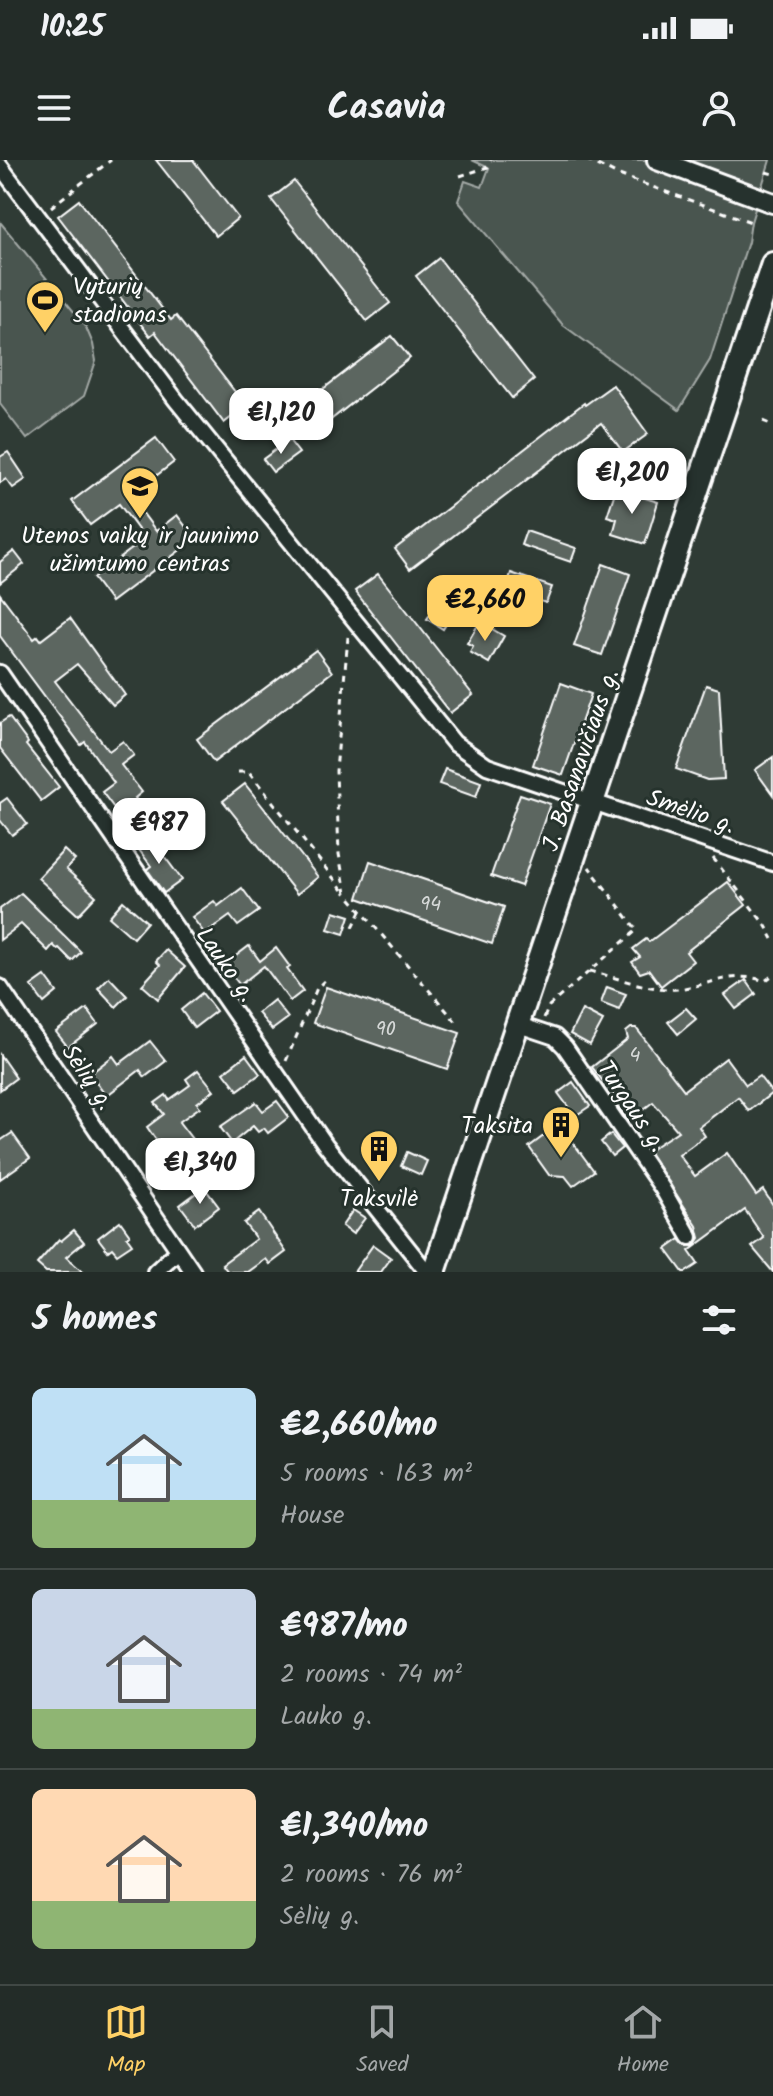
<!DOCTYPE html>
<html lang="en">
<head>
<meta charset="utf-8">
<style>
	:root { --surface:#232c28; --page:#2f3834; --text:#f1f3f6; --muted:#a3a7a8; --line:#404845; --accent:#ffd166 }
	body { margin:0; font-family:Kalam,sans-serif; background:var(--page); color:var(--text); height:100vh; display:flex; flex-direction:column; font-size:30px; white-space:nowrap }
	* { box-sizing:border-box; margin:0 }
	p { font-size:26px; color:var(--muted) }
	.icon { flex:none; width:44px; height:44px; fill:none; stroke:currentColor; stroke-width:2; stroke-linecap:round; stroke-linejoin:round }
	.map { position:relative; height:1112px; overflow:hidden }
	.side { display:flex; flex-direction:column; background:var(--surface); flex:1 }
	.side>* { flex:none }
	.price { position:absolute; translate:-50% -68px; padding:0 18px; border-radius:16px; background:#fff; color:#222; font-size:26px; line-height:52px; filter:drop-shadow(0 2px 4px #0008) }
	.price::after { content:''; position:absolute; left:50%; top:48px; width:24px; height:18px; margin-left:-12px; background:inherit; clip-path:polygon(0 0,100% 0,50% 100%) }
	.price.current { background:var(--accent); color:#111 }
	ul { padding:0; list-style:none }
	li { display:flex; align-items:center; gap:24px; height:200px; padding:0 32px }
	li+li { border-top:2px solid var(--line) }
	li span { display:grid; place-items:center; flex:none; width:224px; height:160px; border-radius:12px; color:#555 }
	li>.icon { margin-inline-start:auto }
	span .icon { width:96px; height:96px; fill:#fffc; stroke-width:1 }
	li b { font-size:34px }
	h2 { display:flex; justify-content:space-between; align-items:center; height:96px; padding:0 32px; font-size:34px }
	.status { display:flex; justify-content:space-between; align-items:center; height:56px; padding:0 40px; background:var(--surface); direction:ltr }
	.status svg { height:22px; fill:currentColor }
	header { display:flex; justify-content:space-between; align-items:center; height:104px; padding:0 32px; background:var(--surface); font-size:36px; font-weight:800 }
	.dock { display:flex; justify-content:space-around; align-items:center; height:112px; border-top:2px solid var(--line); background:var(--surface); font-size:22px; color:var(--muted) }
	.dock a { display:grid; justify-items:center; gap:4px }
	.dock .current { color:var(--accent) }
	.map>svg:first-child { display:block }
	.green { fill:#4a544f; stroke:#a4aaa7; stroke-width:2 }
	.building { fill:#5b6661; stroke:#fff; stroke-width:2 }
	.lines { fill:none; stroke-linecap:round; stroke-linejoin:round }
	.minor-casing { stroke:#fff; stroke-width:20 }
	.secondary-casing { stroke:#fff; stroke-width:24 }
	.primary-casing { stroke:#fff; stroke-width:28 }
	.path { stroke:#fff; stroke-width:3; stroke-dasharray:6 6; stroke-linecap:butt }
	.minor { stroke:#26332d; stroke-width:14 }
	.secondary { stroke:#26332d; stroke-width:18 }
	.primary { stroke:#26332d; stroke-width:22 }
	.labels { text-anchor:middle; stroke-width:6; stroke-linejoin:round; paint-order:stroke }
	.number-label { font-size:20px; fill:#d6d9d8 }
	.poi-label { font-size:24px; fill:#fff; stroke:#26332d }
	.street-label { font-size:24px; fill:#fff; stroke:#26332d }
</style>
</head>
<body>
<div class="status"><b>10:25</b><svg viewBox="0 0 49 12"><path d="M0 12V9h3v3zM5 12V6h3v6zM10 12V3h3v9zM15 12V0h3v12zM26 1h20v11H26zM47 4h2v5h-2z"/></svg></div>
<header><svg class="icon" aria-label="menu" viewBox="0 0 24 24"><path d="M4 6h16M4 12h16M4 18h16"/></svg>Casavia<svg class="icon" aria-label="person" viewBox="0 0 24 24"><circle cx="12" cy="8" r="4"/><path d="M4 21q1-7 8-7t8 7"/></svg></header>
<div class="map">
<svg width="773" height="1112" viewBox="0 0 773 1112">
	<rect width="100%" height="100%" fill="#2f3b35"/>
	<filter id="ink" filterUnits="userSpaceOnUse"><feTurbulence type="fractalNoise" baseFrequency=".0125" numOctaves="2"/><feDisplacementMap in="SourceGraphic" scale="16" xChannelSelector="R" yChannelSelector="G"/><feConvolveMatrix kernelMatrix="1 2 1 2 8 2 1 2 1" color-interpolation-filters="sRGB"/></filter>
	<g filter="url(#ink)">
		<g class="green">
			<polygon points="472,0 770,0 751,62 748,82 710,200 679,250 563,165 458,41 465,21 482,27 489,8"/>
			<polygon points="0,62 85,165 93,184 96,201 84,236 27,279 0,244"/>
		</g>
		<g class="building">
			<polygon points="156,0 193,0 238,58 216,76"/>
			<polygon points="294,21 390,143 367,161 271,39"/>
			<polygon points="79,40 171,160 176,156 246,246 224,263 155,172 150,176 58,56"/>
			<polygon points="439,98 534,220 512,238 416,116"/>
			<polygon points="392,176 410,198 319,269 301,246"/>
			<polygon points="613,225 648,274 623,292 601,263 410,409 395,389 584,243 585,245"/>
			<polygon points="156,278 174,302 130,336 156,371 177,355 195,379 111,442 93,418 145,379 119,344 90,365 72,341"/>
			<polygon points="289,280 299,293 273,312 263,299"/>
			<polygon points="8,292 26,319 13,328 6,319 0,323 0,297"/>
			<polygon points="616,329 658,342 645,384 613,374 617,359 607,356"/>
			<polygon points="526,371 576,388 571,402 521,385"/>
			<polygon points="14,391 24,404 0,423 0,402"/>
			<polygon points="603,404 630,414 602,495 574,486"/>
			<polygon points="511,413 552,427 546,443 506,430"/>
			<polygon points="378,414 473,535 450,553 355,431"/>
			<polygon points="0,434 34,479 38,476 41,480 70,458 125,535 113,545 77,504 55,521 109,591 123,581 134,595 121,605 142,632 135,638 137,641 124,650 122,647 117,652 102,632 114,623 85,582 81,585 0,476"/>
			<polygon points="440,440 455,450 443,469 427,459"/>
			<polygon points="478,465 483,469 485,465 504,476 489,503 470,492 473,486 467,483"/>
			<polygon points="316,490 332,512 214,602 197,579"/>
			<polygon points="561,523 591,534 563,615 533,605"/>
			<polygon points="706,525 719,529 724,619 707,620 676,609"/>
			<polygon points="9,557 28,583 26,585 59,627 41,641 0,588 0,563"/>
			<polygon points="773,597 773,635 755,610"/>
			<polygon points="445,609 481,622 476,637 439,624"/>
			<polygon points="245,624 318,717 297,734 223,641"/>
			<polygon points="520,634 550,644 521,726 491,716"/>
			<polygon points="7,638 27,664 12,675 0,660 0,643"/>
			<polygon points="150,677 182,720 164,733 147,709 151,706 137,687"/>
			<polygon points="64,690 75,700 66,709 96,736 78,755 38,718"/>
			<polygon points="370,701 504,747 492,784 358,738"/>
			<polygon points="728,722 746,745 686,792 693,801 661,826 649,810 640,813 632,802 640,797 633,789 646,779 649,782"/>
			<polygon points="242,728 259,751 238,766 230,756 205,774 192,757 214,741 218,746"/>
			<polygon points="21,733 81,792 72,801 59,788 57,789 53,785 48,791 21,764 0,780 0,749"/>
			<polygon points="123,741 147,762 133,778 109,757"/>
			<polygon points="334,751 350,756 344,774 328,769"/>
			<polygon points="249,786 260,801 276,788 290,807 287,809 303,831 290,841 264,806 240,825 224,805"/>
			<polygon points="166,790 185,807 158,839 142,825 160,805 156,801"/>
			<polygon points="45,816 57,832 44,843 31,826"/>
			<polygon points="109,817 127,836 116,847 98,828"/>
			<polygon points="746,820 756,834 736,849 725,835"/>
			<polygon points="326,827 460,873 447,909 313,863"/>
			<polygon points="607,827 626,834 619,850 601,843"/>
			<polygon points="202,833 216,851 194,868 181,850"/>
			<polygon points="274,840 288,858 272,870 258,853"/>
			<polygon points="686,848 696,859 678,874 668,862"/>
			<polygon points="87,849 98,864 68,887 56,872"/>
			<polygon points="582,850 603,861 590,885 570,874"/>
			<polygon points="631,868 636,868 684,930 726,898 746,925 759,916 772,933 749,951 738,937 699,967 705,976 679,995 695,1016 727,993 756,1035 763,1030 773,1045 773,1112 752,1087 764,1078 745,1050 689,1091 698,1104 686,1112 683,1112 666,1089 680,1079 686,1086 694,1086 700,1078 697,1066 648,991 678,971 653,942 628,961 613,939 615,937 592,907 628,879 626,872"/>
			<polygon points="150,881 166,901 145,917 140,910 106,936 90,914 113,896 119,904"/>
			<polygon points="0,895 16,918 0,930"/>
			<polygon points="246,895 260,914 238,930 224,912"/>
			<polygon points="198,910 214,930 197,943 200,947 179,962 192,979 168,997 147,967 164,954 155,943 166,935 169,940 190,925 186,919"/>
			<polygon points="573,922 590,946 575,956 558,933"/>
			<polygon points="277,941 289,957 268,973 264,968 258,972 253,966 232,983 220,967 256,942 263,951"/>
			<polygon points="553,969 565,985 571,980 594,1011 573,1026 565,1016 549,1015 529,987"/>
			<polygon points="12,973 30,998 0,1019 0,981"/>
			<polygon points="611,974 622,988 612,996 601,982"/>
			<polygon points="407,992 427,1001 421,1015 401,1006"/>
			<polygon points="204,1027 219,1047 195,1065 180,1045"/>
			<polygon points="353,1050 365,1058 353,1074 342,1066"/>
			<polygon points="259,1052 286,1092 270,1104 266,1099 248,1112 228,1112 222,1104 256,1079 244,1063"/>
			<polygon points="120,1061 130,1075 127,1077 132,1084 117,1094 112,1088 108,1091 98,1078"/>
			<polygon points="74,1070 84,1082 66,1097 83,1112 46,1112 37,1104 59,1079 61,1081"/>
			<polygon points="373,1085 391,1098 381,1112 354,1112"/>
		</g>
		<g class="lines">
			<g class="minor-casing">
				<g id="minor">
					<polyline points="0,6 176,240 454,583 487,606 773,703"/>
					<polyline points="0,513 325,984 427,1112"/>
					<polyline points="0,827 193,1112"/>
					<polyline points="516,864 555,877 565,887 662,1028 690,1077"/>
					<polyline points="155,1112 178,1091"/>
				</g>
			</g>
			<g class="secondary-casing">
				<polyline id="secondary" points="657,0 773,43"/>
			</g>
			<g class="primary-casing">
				<polyline id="primary" points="434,1112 773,104"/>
			</g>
			<g class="path">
				<polyline points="587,0 616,14 751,62"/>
				<polyline points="766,12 773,14"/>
				<polyline points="460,16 488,7 491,0"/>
				<polyline points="51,47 111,0"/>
				<polyline points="763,261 773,265"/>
				<polyline points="348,477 336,611 339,694 346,733 457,863"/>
				<polyline points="238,612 249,612 343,730"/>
				<polyline points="713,698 766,766 773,779"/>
				<polyline points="353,767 361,751"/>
				<path d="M 590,811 C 615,817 652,831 677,829 C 708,826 733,810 765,821 L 773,815"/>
				<polyline points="544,858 549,846 637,770 589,707"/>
				<polyline points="286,901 317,828 325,820"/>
			</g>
			<use href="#minor" class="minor"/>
			<use href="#secondary" class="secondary"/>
			<use href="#primary" class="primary"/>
		</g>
	</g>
	<defs>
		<g id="stadium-pin" transform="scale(2)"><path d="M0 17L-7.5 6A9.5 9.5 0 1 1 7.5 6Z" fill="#ffd166" stroke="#26332d"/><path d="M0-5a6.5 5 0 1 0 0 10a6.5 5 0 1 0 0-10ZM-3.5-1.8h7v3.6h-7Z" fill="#111"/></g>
		<g id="school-pin" transform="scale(2)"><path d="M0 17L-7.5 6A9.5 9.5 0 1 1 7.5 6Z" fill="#ffd166" stroke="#26332d"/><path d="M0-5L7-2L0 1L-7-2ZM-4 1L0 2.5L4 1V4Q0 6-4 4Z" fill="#111"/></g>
		<g id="building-pin" transform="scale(2)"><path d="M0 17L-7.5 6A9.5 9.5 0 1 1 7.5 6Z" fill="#ffd166" stroke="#26332d"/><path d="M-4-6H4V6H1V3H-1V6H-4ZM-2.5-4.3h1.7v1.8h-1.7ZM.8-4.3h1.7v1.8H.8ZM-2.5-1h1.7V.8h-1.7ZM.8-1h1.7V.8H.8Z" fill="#111"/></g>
	</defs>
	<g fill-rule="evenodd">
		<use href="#stadium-pin" x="45" y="140"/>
		<use href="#school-pin" x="140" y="326"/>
		<use href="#building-pin" x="561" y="965"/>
		<use href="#building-pin" x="379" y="989"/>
	</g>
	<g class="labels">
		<g class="number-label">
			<text x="431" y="750">94</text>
			<text x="386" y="875">90</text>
			<text x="635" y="901">4</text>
		</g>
		<g class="poi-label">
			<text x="73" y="134" text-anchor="start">Vyturių<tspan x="73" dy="28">stadionas</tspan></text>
			<text x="140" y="383">Utenos vaikų ir jaunimo<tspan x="140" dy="28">užimtumo centras</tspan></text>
			<text x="533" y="973" text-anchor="end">Taksita</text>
			<text x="379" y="1046">Taksvilė</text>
		</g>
		<g class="street-label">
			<text transform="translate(580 600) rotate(-71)" y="8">J. Basanavičiaus g.</text>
			<text transform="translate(691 651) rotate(19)" y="8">Smėlio g.</text>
			<text transform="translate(226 804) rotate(55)" y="8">Lauko g.</text>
			<text transform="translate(88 917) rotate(56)" y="8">Sėlių g.</text>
			<text transform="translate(632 946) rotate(56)" y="8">Turgaus g.</text>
		</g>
	</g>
</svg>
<b class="price" style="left:281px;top:296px">€1,120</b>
<b class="price" style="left:632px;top:356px">€1,200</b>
<b class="price current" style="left:485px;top:483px">€2,660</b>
<b class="price" style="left:159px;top:706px">€987</b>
<b class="price" style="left:200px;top:1046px">€1,340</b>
</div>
<section class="side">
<h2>5 homes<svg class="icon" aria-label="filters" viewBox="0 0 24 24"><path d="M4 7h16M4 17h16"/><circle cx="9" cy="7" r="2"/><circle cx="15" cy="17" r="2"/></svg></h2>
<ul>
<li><span style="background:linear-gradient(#bfe0f5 70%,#8fb573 0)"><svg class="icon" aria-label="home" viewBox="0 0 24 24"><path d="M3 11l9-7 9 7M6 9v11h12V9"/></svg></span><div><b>€2,660/mo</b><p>5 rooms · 163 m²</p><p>House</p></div></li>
<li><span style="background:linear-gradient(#c9d6e8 75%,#8fb573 0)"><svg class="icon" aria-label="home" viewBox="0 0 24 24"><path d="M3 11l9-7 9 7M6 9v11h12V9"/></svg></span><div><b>€987/mo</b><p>2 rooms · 74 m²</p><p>Lauko g.</p></div></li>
<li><span style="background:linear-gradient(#ffd9b3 70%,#8fb573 0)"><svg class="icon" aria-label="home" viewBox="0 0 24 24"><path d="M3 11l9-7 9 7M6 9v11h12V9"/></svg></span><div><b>€1,340/mo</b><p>2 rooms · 76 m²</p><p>Sėlių g.</p></div></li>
</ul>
</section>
<nav class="dock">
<a class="current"><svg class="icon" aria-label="map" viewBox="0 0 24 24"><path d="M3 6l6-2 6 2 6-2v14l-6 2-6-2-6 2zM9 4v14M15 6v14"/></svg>Map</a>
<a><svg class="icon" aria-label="saved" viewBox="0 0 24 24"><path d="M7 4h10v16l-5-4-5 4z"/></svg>Saved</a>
<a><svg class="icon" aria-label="home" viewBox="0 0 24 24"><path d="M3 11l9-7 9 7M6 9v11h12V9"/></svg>Home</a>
</nav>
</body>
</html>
